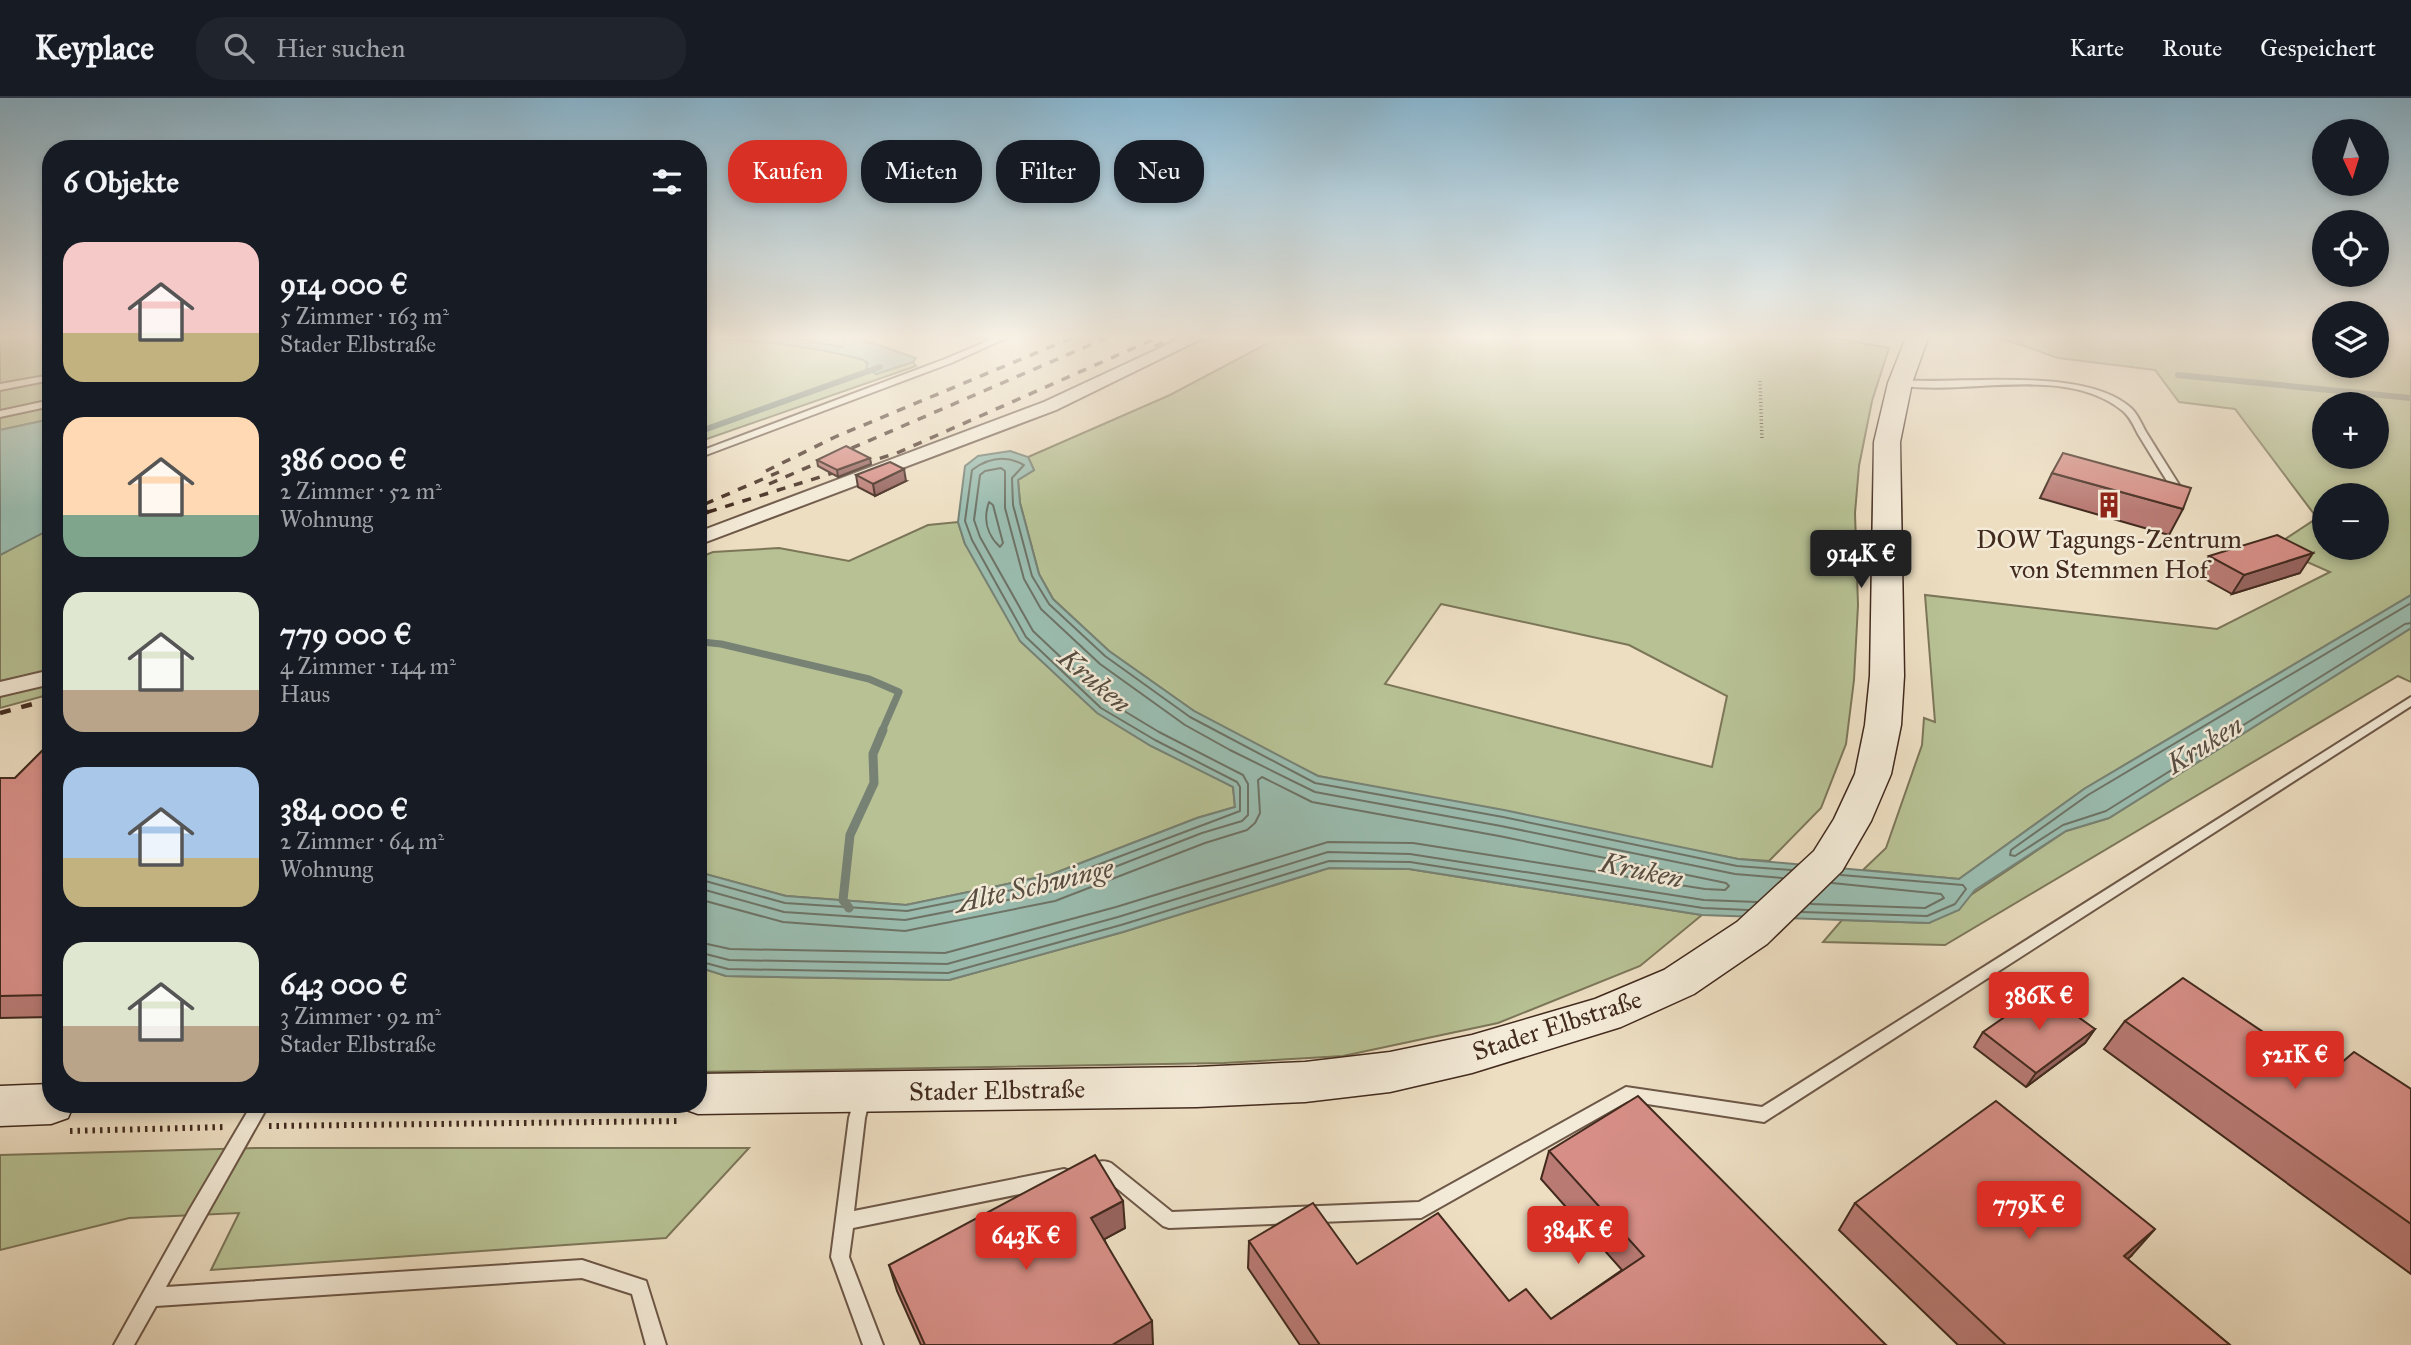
<!DOCTYPE html>
<html lang="de">
<head>
<meta charset="utf-8">
<style>
	:root { --surface:#171b24; --page:#20242c; --text:#f1f3f6; --muted:#9ea1a6; --line:#363941; --accent:#d93025 }
	body { margin:0; font-family:"IM FELL Great Primer",serif; background:var(--page); color:var(--text); height:100vh; display:flex; flex-direction:column; font-size:26px; white-space:nowrap }
	* { box-sizing:border-box; margin:0 }
	p { font-size:23px; color:var(--muted) }
	.icon { flex:none; width:38px; height:38px; fill:none; stroke:currentColor; stroke-width:2; stroke-linecap:round; stroke-linejoin:round }
	.map { position:relative; flex:1; overflow:hidden }
	.sheet { position:absolute; left:42px; top:42px; width:665px; height:973px; display:flex; flex-direction:column; background:var(--surface); border-radius:28px; box-shadow:0 4px 10px #0003 }
	.sheet>* { flex:none }
	.hud { position:absolute; left:728px; top:42px; width:665px; height:63px; display:flex; gap:14px }
	.needle { width:46px; rotate:176deg }
	.tools { position:absolute; left:2312px; top:21px; display:grid; gap:14px }
	.tools a { display:grid; place-items:center; width:77px; height:77px; border-radius:50%; background:var(--surface); box-shadow:0 4px 10px #0003; font-size:35px }
	.price { position:absolute; translate:-50% -60px; padding:0 16px; border-radius:7px; background:var(--accent); color:#fff; font-size:23px; line-height:46px; filter:drop-shadow(0 2px 4px #0008) }
	.price::after { content:''; position:absolute; left:50%; top:42px; width:21px; height:16px; margin-left:-10px; background:inherit; clip-path:polygon(0 0,100% 0,50% 100%) }
	.price.active { background:#222; color:#fff }
	ul { padding:0; list-style:none }
	li { display:flex; align-items:center; gap:21px; height:175px; padding:0 21px }
	li span { display:grid; place-items:center; flex:none; width:196px; height:140px; border-radius:21px; color:#555 }
	li>.icon { margin-inline-start:auto }
	span .icon { width:84px; height:84px; fill:#fffc; stroke-width:1 }
	li b { font-size:30px }
	h2 { display:flex; justify-content:space-between; align-items:center; height:84px; padding:0 21px; font-size:30px }
	.tag { padding:0 24px; border-radius:28px; background:var(--surface); box-shadow:0 4px 10px #0003; font-size:24px; line-height:63px }
	.tag.active { background:var(--accent); color:#fff }
	header { display:flex; align-items:center; gap:42px; box-sizing:border-box; height:98px; padding:0 35px; background:var(--surface); border-bottom:2px solid var(--line) }
	header strong { font-size:33px }
	nav { display:flex; gap:38px; margin-inline-start:auto; font-size:24px }
	.search { width:490px; height:63px; background:var(--page); display:flex; align-items:center; gap:18px; box-sizing:border-box; padding:0 24px; border-radius:28px; color:var(--muted); font-size:26px }
	.map>svg:first-child { display:block }
	.green { fill:#b7c194; stroke:#7c7659; stroke-width:2; fill-rule:evenodd }
	.water { fill:#9abcaf; stroke:#778275; stroke-width:2 }
	.lines { fill:none; stroke-linecap:round; stroke-linejoin:round }
	.shore { stroke:#6e7366; stroke-width:2 }
	.stream-far2 { stroke:#778275; stroke-width:6 }
	.stream-far1 { stroke:#778275; stroke-width:7 }
	.stream { stroke:#778275; stroke-width:9 }
	.lane-casing { stroke:#6d5747; stroke-width:4 }
	.street-casing { stroke:#6d5747; stroke-width:4 }
	.secondary-casing { stroke:#422a1e; stroke-width:3 }
	.path-far1 { stroke:#422a1e; stroke-width:3.5; stroke-dasharray:1 2.5; stroke-linecap:butt }
	.path { stroke:#422a1e; stroke-width:6; stroke-dasharray:2.5 5; stroke-linecap:butt }
	.lane { fill:#f3ead7; fill-rule:evenodd }
	.street { fill:#f3ead7; fill-rule:evenodd }
	.secondary { fill:#f3ead7; fill-rule:evenodd }
	.rail-far1 { stroke:#422a1e; stroke-width:3.5; stroke-dasharray:9 9; stroke-linecap:butt }
	.rail { stroke:#422a1e; stroke-width:4.5; stroke-dasharray:11 11; stroke-linecap:butt }
	.wall { fill:#b87a73; stroke:#422a1e; stroke-width:2 }
	.shaded-wall { fill:#96635e; stroke:#422a1e; stroke-width:2 }
	.building { fill:#d68e86; stroke:#422a1e; stroke-width:2 }
	.labels { text-anchor:middle; stroke-width:5; stroke-linejoin:round; paint-order:stroke }
	.poi-label { font-size:26px; fill:#422a1e; stroke:#f3ead7 }
	.street-label { font-size:26px; fill:#422a1e; stroke:#f3ead7 }
	.water-label { font-size:28px; font-style:italic; fill:#584e42; stroke:#f3ead7 }
</style>
</head>
<body>
<header>
<strong>Keyplace</strong>
<div class="search"><svg class="icon" aria-label="search" viewBox="0 0 24 24"><circle cx="10" cy="10" r="6"/><path d="M15 15l6 6"/></svg>Hier suchen</div>
<nav><a>Karte</a><a>Route</a><a>Gespeichert</a></nav>
</header>
<div class="map">
<svg width="2411" height="1247" viewBox="0 0 2411 1247">
	<rect width="100%" height="100%" fill="#eddec2"/>
	<filter id="stains"><feTurbulence type="fractalNoise" baseFrequency=".00286" numOctaves="4"/><feColorMatrix values="0 0 0 0 .2 0 0 0 0 .09 0 0 0 0 .02 0 0 0 .5 -.17"/></filter>
	<radialGradient id="worn" r=".72"><stop offset=".6" stop-color="#630" stop-opacity="0"/><stop offset="1" stop-color="#630" stop-opacity=".3"/></radialGradient>
	<g class="green">
		<polygon points="0,237 51,237 51,321 0,332"/>
		<path d="M 1283,237 L 1820,237 L 1889,250 L 1872,303 L 1859,368 L 1855,415 L 1858,507 L 1854,582 L 1846,646 L 1821,710 L 1769,763 L 1738,761 L 1318,678 L 1237,638 L 1194,613 L 1109,553 L 1053,501 L 1039,476 L 1020,405 L 1018,382 L 1034,372 L 1028,359 L 1170,297 ZM 1441,506 L 1629,547 L 1727,598 L 1712,669 L 1385,586 Z"/>
		<path d="M 1993,237 L 2324,237 L 2324,268 L 2376,268 L 2377,237 L 2411,237 L 2411,497 L 2084,691 L 1959,781 L 1863,772 L 1886,750 L 1922,647 L 1924,620 L 1935,624 L 1925,497 L 2217,531 L 2330,474 L 2273,449 L 2317,420 L 2235,311 L 2179,304 L 2155,272 L 2058,260 ZM 2324,306 L 2376,306 L 2376,359 L 2324,359 ZM 2324,397 L 2376,397 L 2376,450 L 2324,450 Z"/>
		<polygon points="698,240 765,243 826,252 864,262 876,276 913,264 916,268 698,344"/>
		<polygon points="958,424 965,446 1233,689 1235,709 1197,720 1050,777 906,807 786,798 698,774 698,460 713,454 779,450 849,463 928,427"/>
		<polygon points="51,429 51,572 0,583 0,457"/>
		<polygon points="2411,530 2411,584 2398,578 1945,847 1823,844 1842,822 1929,825 2066,733 2109,720"/>
		<polygon points="51,582 51,596 0,610 0,595"/>
		<polygon points="1329,770 1409,771 1702,817 1640,868 1498,925 1343,958 1224,965 698,974 698,869 726,878 949,882 1123,834"/>
		<polygon points="258,1050 749,1050 666,1140 211,1172 239,1115 129,1120 0,1152 0,1057"/>
	</g>
	<g class="water">
		<path d="M 698,237 L 836,237 L 867,243 L 916,260 L 913,264 L 876,276 L 866,270 L 868,265 L 864,262 C 809,247 755,242 698,240 Z"/>
		<polygon points="51,321 51,431 0,457 0,332"/>
		<polygon points="1010,353 1028,359 1034,372 1018,382 1020,405 1039,476 1053,501 1109,553 1194,613 1318,678 1504,712 1738,761 1959,781 2084,691 2411,497 2411,530 2109,720 2066,733 1975,792 1959,812 1929,825 1702,817 1409,771 1329,770 1123,834 949,882 726,878 698,869 698,774 786,798 906,807 1050,777 1197,720 1235,709 1233,689 1151,648 1097,615 1020,543 965,446 958,424 965,368 978,358"/>
	</g>
	<g class="lines">
		<g class="shore">
			<polyline points="774,237 842,249 845,246 844,237"/>
			<path d="M 989,404 L 993,407 L 1003,445 L 1000,449 C 987,437 983,421 989,404 Z"/>
			<polyline points="2411,505 2088,697 2011,752 2010,757 2015,758 2063,727 2106,713 2405,526 2411,525"/>
			<path d="M 698,781 L 785,805 L 907,813 L 1052,784 L 1240,713 L 1240,689 L 1237,684 L 1155,642 L 1101,610 L 1026,539 L 972,442 L 965,423 L 972,372 C 988,360 1006,357 1024,367 L 1012,380 L 1013,407 L 1032,478 L 1049,506 L 1105,558 L 1190,619 L 1315,685 L 1503,719 L 1737,768 L 1791,772"/>
			<polyline points="698,790 784,814 905,822 1053,793 1202,735 1242,723 1248,717 1248,686 1243,677 1159,634 1106,602 1033,533 980,439 974,422 980,377 985,373 1001,370 1005,373 1005,410 1024,481 1041,511 1100,566 1185,627 1230,652 1315,694 1501,728 1735,776 1782,780"/>
			<polyline points="698,801 783,824 905,833 1055,803 1205,745 1247,732 1255,725 1260,715 1258,682 1262,679 1312,704 1499,738 1726,785 1729,788 1725,792 1705,791 1413,745 1328,744 1116,809 945,855 730,851 698,844"/>
			<polyline points="1811,806 1925,810 1944,800 1941,796 1832,785"/>
			<polyline points="1802,814 1927,818 1955,806 1966,791 1963,787 1841,777"/>
			<polyline points="698,854 729,862 947,866 1118,819 1328,754 1410,756 1704,802 1757,804"/>
			<polyline points="698,863 728,871 948,875 1121,827 1329,763 1410,764 1703,810 1748,812"/>
		</g>
		<g class="stream-far2">
			<polyline points="2178,277 2411,300"/>
			<polyline points="698,334 880,269"/>
		</g>
		<polyline class="stream-far1" points="698,548 702,544 721,546 869,581 899,594 882,633"/>
		<polyline class="stream" points="849,810 843,802 850,737 874,685 873,656 883,632"/>
		<g class="lane-casing">
			<g id="lane">
				<polygon points="1002,237 1013,237 951,265 698,360 698,354 945,261"/>
				<polygon points="51,277 51,282 0,292 0,286"/>
				<path d="M 1900,282 C 1961,287 2086,267 2132,311 C 2138,317 2142,327 2146,334 C 2159,355 2173,377 2186,398 L 2184,400 L 2178,400 C 2164,379 2151,357 2138,336 C 2134,328 2130,319 2123,313 C 2064,265 1967,299 1897,287 L 1897,283 Z"/>
				<polygon points="51,302 51,308 0,319 0,313"/>
				<path d="M 2411,599 L 2411,608 L 1764,1024 L 1628,1003 L 1421,1120 L 1169,1130 L 1163,1128 L 1102,1078 L 1089,1082 L 1083,1080 L 1080,1074 L 1083,1068 C 1092,1065 1102,1061 1111,1065 L 1172,1114 L 1419,1104 L 1626,989 L 1762,1009 Z"/>
				<polygon points="862,993 868,995 870,1000 865,1020 854,1113 1064,1071 1070,1073 1073,1079 1070,1085 1064,1087 853,1130 849,1159 883,1247 863,1247 831,1159 849,1020 856,995"/>
				<polygon points="252,1006 269,1006 166,1189 582,1162 646,1183 666,1247 646,1247 632,1196 582,1180 156,1208 134,1247 114,1247 190,1111"/>
			</g>
		</g>
		<g class="street-casing">
			<g id="street">
				<polygon points="1188,237 1209,237 1056,312 698,447 698,434 1044,304"/>
				<polygon points="51,572 51,586 0,598 0,584"/>
			</g>
		</g>
		<g class="secondary-casing">
			<g id="secondary">
				<polygon points="1907,237 1929,237 1912,285 1900,344 1904,578 1901,627 1891,676 1871,723 1842,773 1767,846 1694,896 1621,929 1472,975 1390,994 1305,1004 1197,1009 698,1016 681,1010 680,1006 698,1006 698,976 1197,969 1305,964 1390,954 1472,937 1595,901 1664,872 1737,824 1814,753 1834,721 1855,676 1865,627 1870,578 1874,344 1888,285"/>
				<polygon points="51,986 51,1006 74,1006 68,1020 51,1026 0,1028 0,988"/>
			</g>
		</g>
		<polyline class="path-far1" points="1760,283 1762,342"/>
		<g class="path">
			<polyline points="269,1028 681,1023"/>
			<polyline points="70,1033 226,1029"/>
		</g>
		<use href="#lane" class="lane"/>
		<use href="#street" class="street"/>
		<use href="#secondary" class="secondary"/>
		<g class="rail-far1">
			<polyline points="1155,248 1180,237"/>
			<polyline points="766,373 835,339 1079,237"/>
			<polyline points="769,386 1113,237"/>
			<polyline points="705,406 779,374"/>
			<polyline points="708,414 897,355 1163,237"/>
		</g>
		<g class="rail">
			<polyline points="698,417 713,412"/>
			<polyline points="0,615 51,601"/>
		</g>
	</g>
	<g class="wall">
		<polygon points="972,237 994,237 985,241"/>
		<polygon points="817,362 871,366 838,379 818,368"/>
		<polygon points="2052,375 2183,411 2169,437 2040,400"/>
		<polygon points="856,377 906,383 875,398 858,389"/>
		<polygon points="2209,458 2300,475 2232,496 2198,477"/>
		<polygon points="51,644 51,919 0,920 0,680 15,680"/>
		<polygon points="2125,923 2327,977 2411,991 2411,1176 2104,951"/>
		<polygon points="2095,931 2085,945 2026,989 1974,949 1983,934"/>
		<polygon points="1549,1053 1886,1247 1300,1247 1248,1170 1249,1143 1357,1166 1509,1203 1551,1221 1622,1172 1541,1081"/>
		<polygon points="1855,1105 2131,1158 2127,1161 2230,1247 1958,1247 1839,1132"/>
		<polygon points="1125,1130 1104,1141 1153,1247 921,1247 897,1193 889,1167"/>
	</g>
	<g class="shaded-wall">
		<polygon points="984,237 994,237 985,241"/>
		<polygon points="870,360 871,366 838,379 837,372"/>
		<polygon points="904,371 906,383 875,398 873,386"/>
		<polygon points="2313,455 2300,475 2232,496 2244,477"/>
		<polygon points="2095,931 2085,945 2026,989 2036,975"/>
		<polygon points="1123,1103 1125,1130 1094,1147 1091,1120"/>
		<polygon points="2155,1131 2131,1158 2100,1185 2124,1158"/>
		<polygon points="1152,1223 1153,1247 1112,1247"/>
	</g>
	<g class="building">
		<polygon points="846,348 870,360 837,372 817,362"/>
		<polygon points="2063,355 2191,390 2183,411 2052,375"/>
		<polygon points="890,364 904,371 873,386 856,377"/>
		<polygon points="2277,437 2313,455 2244,477 2209,458"/>
		<polygon points="51,644 51,893 48,897 0,898 0,680 15,680"/>
		<polygon points="2183,880 2327,977 2354,954 2411,991 2411,1126 2125,923"/>
		<polygon points="2042,893 2095,931 2036,975 1983,934"/>
		<polygon points="1638,998 1886,1247 1320,1247 1249,1143 1313,1105 1357,1166 1438,1115 1509,1203 1526,1191 1551,1221 1644,1158 1549,1053"/>
		<polygon points="1996,1003 2155,1131 2124,1158 2230,1247 2006,1247 1855,1105"/>
		<polygon points="1095,1057 1123,1103 1091,1120 1152,1223 1112,1247 925,1247 889,1167"/>
	</g>
	<linearGradient id="sky" x2="0" y2="1"><stop stop-color="#89b7d1"/><stop offset="0.58" stop-color="#f7f0e4"/><stop offset="1" stop-color="#f7f0e4" stop-opacity="0"/></linearGradient>
	<rect width="2411" height="412" fill="url(#sky)"/>
	<defs>
		<g id="building-bare" transform="scale(2.1)"><path d="M-4-6H4V6H1V3H-1V6H-4ZM-2.5-4.3h1.7v1.8h-1.7ZM.8-4.3h1.7v1.8H.8ZM-2.5-1h1.7V.8h-1.7ZM.8-1h1.7V.8H.8Z" fill="#8f2418" stroke="#f3ead7" stroke-width="2.5" paint-order="stroke"/></g>
	</defs>
	<g fill-rule="evenodd">
		<use href="#building-bare" x="2109" y="407"/>
	</g>
	<g class="labels">
		<g class="poi-label">
			<text x="2109" y="450">DOW Tagungs-Zentrum<tspan x="2109" dy="30">von Stemmen Hof</tspan></text>
		</g>
		<g class="street-label">
			<text transform="translate(1557 927) rotate(-18)" y="9">Stader Elbstraße</text>
			<text transform="translate(997 992) rotate(-1)" y="9">Stader Elbstraße</text>
		</g>
		<g class="water-label">
			<text transform="translate(1095 582) rotate(40)" y="10">Kruken</text>
			<text transform="translate(2204 646) rotate(-32)" y="10">Kruken</text>
			<text transform="translate(1642 772) rotate(12)" y="10">Kruken</text>
			<text transform="translate(1034 787) rotate(-13)" y="10">Alte Schwinge</text>
		</g>
	</g>
	<rect width="100%" height="100%" filter="url(#stains)"/>
	<rect width="100%" height="100%" fill="url(#worn)"/>
</svg>
<div class="tools">
<a><svg class="needle" viewBox="-14 -14 28 28"><path d="M0-13l5 13h-10z" fill="#e53935"/><path d="M0 13l5-13h-10z" fill="#9ea1a6"/></svg></a>
<a><svg class="icon" aria-label="locate" viewBox="0 0 24 24"><circle cx="12" cy="12" r="6"/><path d="M12 2v4M12 18v4M2 12h4M18 12h4"/></svg></a>
<a><svg class="icon" aria-label="layers" viewBox="0 0 24 24"><path d="M12 4l9 5-9 5-9-5zM3 14l9 5 9-5"/></svg></a>
<a>+</a>
<a>−</a>
</div>
<b class="price active" style="left:1861px;top:492px">914K €</b>
<b class="price" style="left:2039px;top:934px">386K €</b>
<b class="price" style="left:2295px;top:993px">521K €</b>
<b class="price" style="left:2029px;top:1143px">779K €</b>
<b class="price" style="left:1578px;top:1168px">384K €</b>
<b class="price" style="left:1026px;top:1174px">643K €</b>
<div class="hud">
<a class="tag active">Kaufen</a>
<a class="tag">Mieten</a>
<a class="tag">Filter</a>
<a class="tag">Neu</a>
</div>
<section class="sheet">
<h2>6 Objekte<svg class="icon" aria-label="filters" viewBox="0 0 24 24"><path d="M4 7h16M4 17h16"/><circle cx="9" cy="7" r="2"/><circle cx="15" cy="17" r="2"/></svg></h2>
<ul>
<li><span style="background:linear-gradient(#f6c9c9 65%,#c2b280 0)"><svg class="icon" aria-label="home" viewBox="0 0 24 24"><path d="M3 11l9-7 9 7M6 9v11h12V9"/></svg></span><div><b>914 000 €</b><p>5 Zimmer · 163 m²</p><p>Stader Elbstraße</p></div></li>
<li><span style="background:linear-gradient(#ffd9b3 70%,#7fa58c 0)"><svg class="icon" aria-label="home" viewBox="0 0 24 24"><path d="M3 11l9-7 9 7M6 9v11h12V9"/></svg></span><div><b>386 000 €</b><p>2 Zimmer · 52 m²</p><p>Wohnung</p></div></li>
<li><span style="background:linear-gradient(#dfe7d0 70%,#b9a48a 0)"><svg class="icon" aria-label="home" viewBox="0 0 24 24"><path d="M3 11l9-7 9 7M6 9v11h12V9"/></svg></span><div><b>779 000 €</b><p>4 Zimmer · 144 m²</p><p>Haus</p></div></li>
<li><span style="background:linear-gradient(#a9c7e8 65%,#c2b280 0)"><svg class="icon" aria-label="home" viewBox="0 0 24 24"><path d="M3 11l9-7 9 7M6 9v11h12V9"/></svg></span><div><b>384 000 €</b><p>2 Zimmer · 64 m²</p><p>Wohnung</p></div></li>
<li><span style="background:linear-gradient(#dfe7d0 60%,#b9a48a 0)"><svg class="icon" aria-label="home" viewBox="0 0 24 24"><path d="M3 11l9-7 9 7M6 9v11h12V9"/></svg></span><div><b>643 000 €</b><p>3 Zimmer · 92 m²</p><p>Stader Elbstraße</p></div></li>
</ul>
</section>
</div>
</body>
</html>
